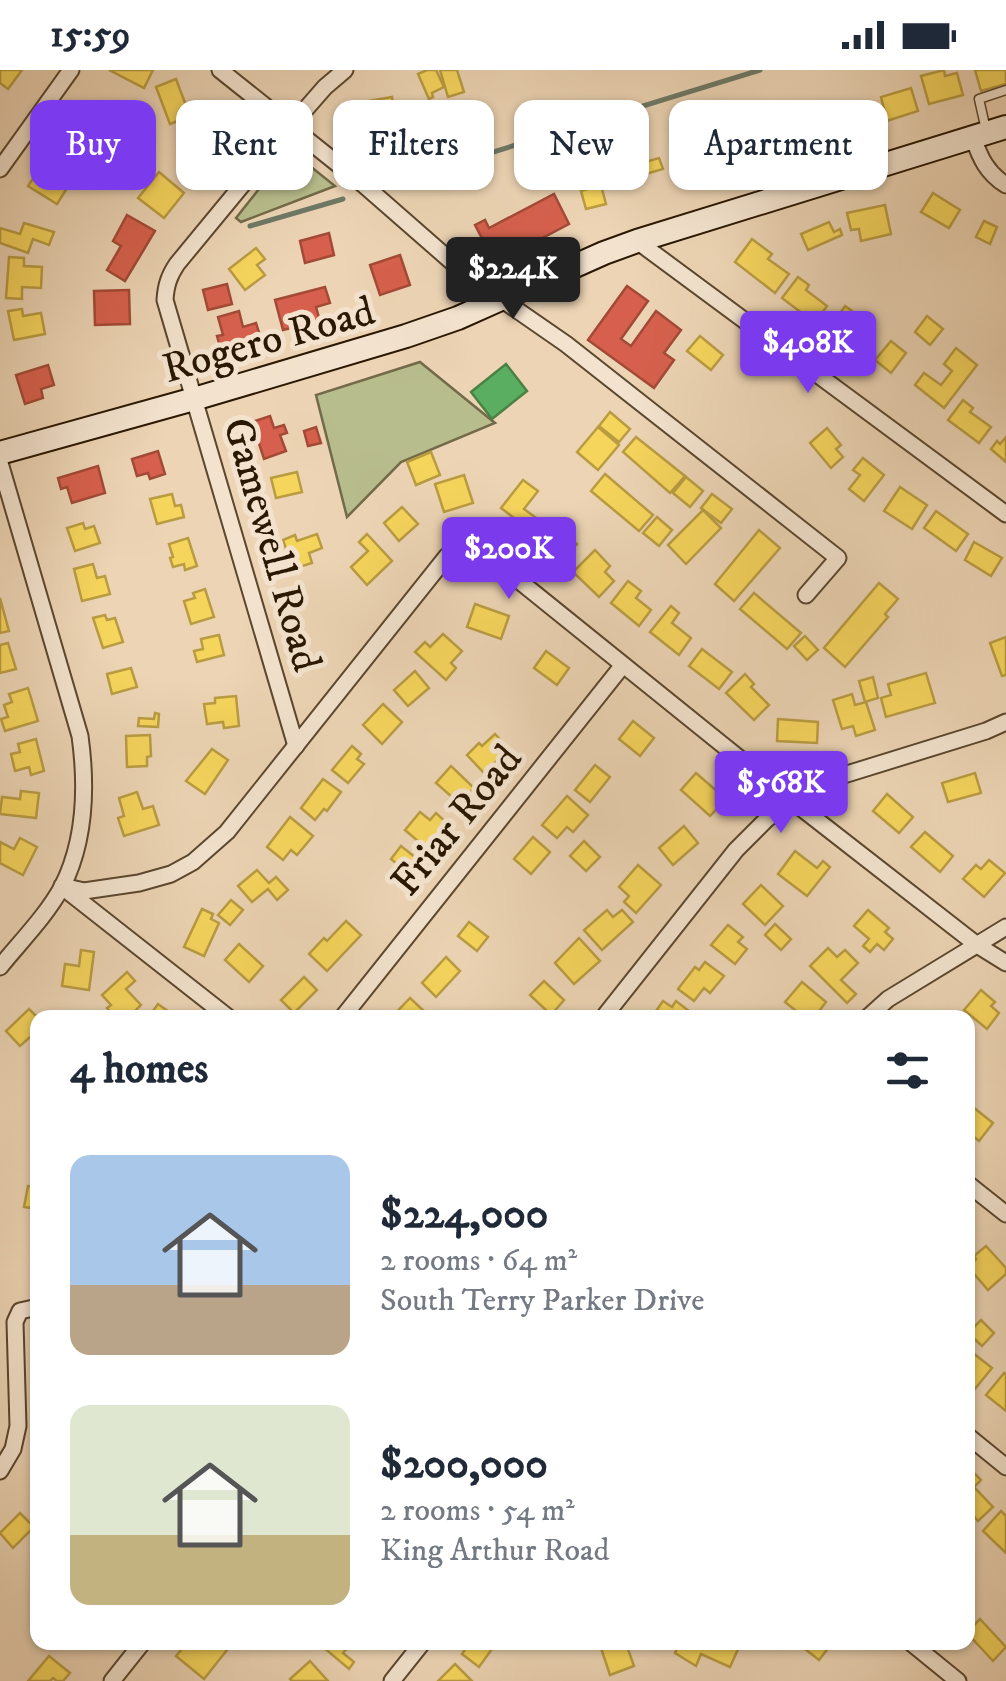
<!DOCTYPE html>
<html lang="en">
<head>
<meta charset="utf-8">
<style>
	:root { --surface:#fff; --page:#f2f2f3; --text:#1f2937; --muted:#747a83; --accent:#7c3aed }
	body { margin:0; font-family:"IM FELL DW Pica",serif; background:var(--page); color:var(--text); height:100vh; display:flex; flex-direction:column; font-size:38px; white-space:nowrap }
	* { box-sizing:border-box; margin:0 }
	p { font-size:32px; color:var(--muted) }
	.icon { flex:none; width:55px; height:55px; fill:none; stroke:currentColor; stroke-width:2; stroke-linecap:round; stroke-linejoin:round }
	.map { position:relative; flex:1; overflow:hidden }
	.panel { position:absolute; left:30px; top:940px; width:945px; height:640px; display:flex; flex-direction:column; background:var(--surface); border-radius:20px; box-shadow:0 2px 8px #0004 }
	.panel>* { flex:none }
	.banner { position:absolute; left:30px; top:30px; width:948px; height:90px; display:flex; gap:20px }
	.price { position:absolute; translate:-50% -85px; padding:0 22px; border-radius:10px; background:var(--accent); color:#fff; font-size:32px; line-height:65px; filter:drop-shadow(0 2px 5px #0008) }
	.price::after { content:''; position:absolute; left:50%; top:60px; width:30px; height:22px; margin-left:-15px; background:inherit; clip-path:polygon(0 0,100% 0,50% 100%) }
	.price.selected { background:#222; color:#fff }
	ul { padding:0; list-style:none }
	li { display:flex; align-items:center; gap:30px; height:250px; padding:0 40px }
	li span { display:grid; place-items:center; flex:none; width:280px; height:200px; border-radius:20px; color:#555 }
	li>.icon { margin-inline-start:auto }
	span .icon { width:120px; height:120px; fill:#fffc; stroke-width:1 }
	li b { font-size:42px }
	h2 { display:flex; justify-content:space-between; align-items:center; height:120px; padding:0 40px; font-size:42px }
	.tag { padding:0 35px; border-radius:20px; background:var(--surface); box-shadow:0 2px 8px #0004; font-size:35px; line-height:90px }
	.tag.selected { background:var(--accent); color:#fff }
	.status { display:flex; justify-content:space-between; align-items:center; height:70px; padding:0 50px; background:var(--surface); direction:ltr }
	.status svg { height:28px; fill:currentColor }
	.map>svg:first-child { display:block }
	.green { fill:#b8bd8d; stroke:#726a48; stroke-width:2.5 }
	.homes { fill:#f6d55c; stroke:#b99c41; stroke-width:2.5 }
	.shops { fill:#d6604d; stroke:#a34a36; stroke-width:2.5 }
	.public { fill:#5aae61; stroke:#4c8144; stroke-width:2.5 }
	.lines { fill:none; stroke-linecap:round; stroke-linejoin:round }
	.stream { stroke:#6e7966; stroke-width:5 }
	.lane-casing { stroke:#5b472e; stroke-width:11 }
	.street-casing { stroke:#5b472e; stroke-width:19 }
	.secondary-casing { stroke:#2b1802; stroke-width:26 }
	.lane { stroke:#f3e3ce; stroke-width:8 }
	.street { stroke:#f3e3ce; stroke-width:15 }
	.secondary { stroke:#f3e3ce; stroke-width:22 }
	.labels { text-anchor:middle; stroke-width:10; stroke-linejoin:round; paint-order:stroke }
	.street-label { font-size:42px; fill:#2b1802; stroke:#f3e3ce }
</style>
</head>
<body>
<div class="status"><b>15:59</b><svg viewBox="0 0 49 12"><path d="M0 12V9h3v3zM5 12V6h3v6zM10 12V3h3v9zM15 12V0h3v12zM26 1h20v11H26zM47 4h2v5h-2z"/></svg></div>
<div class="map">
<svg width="1006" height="1611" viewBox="0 0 1006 1611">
	<rect width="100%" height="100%" fill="#ecd4b4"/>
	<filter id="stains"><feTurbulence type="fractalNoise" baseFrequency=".002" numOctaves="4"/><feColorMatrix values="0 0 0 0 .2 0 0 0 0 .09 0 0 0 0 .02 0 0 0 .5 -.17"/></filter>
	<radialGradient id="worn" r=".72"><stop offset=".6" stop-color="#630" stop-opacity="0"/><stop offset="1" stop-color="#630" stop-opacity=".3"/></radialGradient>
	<g class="green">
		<polygon points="290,80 335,116 241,152 236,148"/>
		<polygon points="420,292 495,353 401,392 347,447 316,325"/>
	</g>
	<g class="homes">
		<polygon points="0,0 22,0 8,19 0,13"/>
		<polygon points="109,0 153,0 144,18"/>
		<polygon points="427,0 436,0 444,17 432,23 433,27 429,29 418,4"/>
		<polygon points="440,0 457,0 464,22 448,27"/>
		<polygon points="944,0 945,6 957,3 963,25 929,34 921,6"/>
		<polygon points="975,0 1006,0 1006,14 981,21"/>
		<polygon points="176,9 190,46 170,54 156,17"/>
		<polygon points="911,18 918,41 887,51 881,27"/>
		<polygon points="392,27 399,67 376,71 369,31"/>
		<polygon points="865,37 871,55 833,67 827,49"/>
		<polygon points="91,44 117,65 102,83 89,72 80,83 68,73"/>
		<polygon points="816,46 822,65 791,75 785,56"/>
		<polygon points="202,52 230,76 210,98 196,85 201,80 188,68"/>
		<polygon points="687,52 691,65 676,70 672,56"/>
		<polygon points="752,60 756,75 764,73 770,90 738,100 731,78 736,76 733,66"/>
		<polygon points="697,77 701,88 723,81 729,99 690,111 681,82"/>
		<polygon points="57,84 75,95 70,104 74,107 57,134 28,116 41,96 47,99"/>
		<polygon points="659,88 663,99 646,104 642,93"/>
		<polygon points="159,102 184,123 164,148 138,128"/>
		<polygon points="601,115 606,134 586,139 581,121"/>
		<polygon points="933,123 960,140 949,158 921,142"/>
		<polygon points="885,135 891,164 861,171 859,159 851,160 847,143"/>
		<polygon points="984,151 997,157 990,174 976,167"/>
		<polygon points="829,152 834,162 840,159 842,165 808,180 801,164"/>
		<polygon points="24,153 54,162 49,175 33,169 28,183 0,173 0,158 20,164"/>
		<polygon points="752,169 772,184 768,189 789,204 775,223 735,192"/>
		<polygon points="256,178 265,189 257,195 265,205 245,220 229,199"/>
		<polygon points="9,187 24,188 24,196 42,197 41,218 22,217 22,229 6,228"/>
		<polygon points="798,207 809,215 806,220 827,236 815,253 782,228"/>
		<polygon points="845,236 862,248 855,258 867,266 855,284 827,263"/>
		<polygon points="22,239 23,246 41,243 45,264 14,270 8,241"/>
		<polygon points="927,246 943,259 930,275 915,262"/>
		<polygon points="700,266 723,285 711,300 687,281"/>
		<polygon points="891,271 906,283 891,303 875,290"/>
		<polygon points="956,278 977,295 944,338 915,315 924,303 941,315 952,301 944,294"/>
		<polygon points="963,330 973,338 970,342 991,357 979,373 948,350"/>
		<polygon points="610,342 630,359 619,372 599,356"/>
		<polygon points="598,357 619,375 598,400 577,382"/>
		<polygon points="827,358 841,375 836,379 843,387 831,398 810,373"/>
		<polygon points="636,367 685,406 670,423 623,382"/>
		<polygon points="1006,367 1006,392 991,379 997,371 1000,374"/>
		<polygon points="431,382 440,405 416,415 407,392"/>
		<polygon points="863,388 884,405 864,431 849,419 860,405 853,400"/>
		<polygon points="297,402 302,422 276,428 271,408"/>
		<polygon points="605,404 653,445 639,461 591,421"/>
		<polygon points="464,405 473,433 444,442 435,414"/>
		<polygon points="686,407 703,421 690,437 673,423"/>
		<polygon points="523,410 538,421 524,439 539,450 531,461 501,438"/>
		<polygon points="900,417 927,435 912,459 884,441"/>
		<polygon points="172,424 175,436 181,435 184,447 157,454 150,429"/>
		<polygon points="712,424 732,439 721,453 701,438"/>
		<polygon points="402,437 418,454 399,471 384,453"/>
		<polygon points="703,440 721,458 686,494 668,475"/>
		<polygon points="936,441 968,464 956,481 924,458"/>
		<polygon points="657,447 672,460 659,476 643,463"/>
		<polygon points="551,450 577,474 562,491 535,468"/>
		<polygon points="83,453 85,459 94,456 100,473 75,481 67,458"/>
		<polygon points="759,460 780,478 734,531 715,514"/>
		<polygon points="317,464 322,478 309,483 312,493 293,499 283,470 295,465 297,471"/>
		<polygon points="367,464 392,491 367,515 351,497 368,481 359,472"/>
		<polygon points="188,468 197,496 185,500 184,494 173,497 170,488 173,487 169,474"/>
		<polygon points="974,472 1002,488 991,506 965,490"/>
		<polygon points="595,480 610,496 605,502 614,511 599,527 573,502"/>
		<polygon points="93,494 97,508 105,506 110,524 82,531 74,499"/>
		<polygon points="628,511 641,521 636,528 651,540 639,556 611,533"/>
		<polygon points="879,513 898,529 885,544 888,547 845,597 824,578"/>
		<polygon points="205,519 214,547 191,554 184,531 195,528 193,523"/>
		<polygon points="754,523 801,563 787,579 740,539"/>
		<polygon points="0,528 9,561 0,563"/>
		<polygon points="475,534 509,546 501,569 467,557"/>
		<polygon points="671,536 679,543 672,553 691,568 679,585 650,562"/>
		<polygon points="105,545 107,550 115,548 123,572 103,578 93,548"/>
		<polygon points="443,564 462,581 451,593 456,598 446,610 415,582 425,572 430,577"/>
		<polygon points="219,565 224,585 197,592 194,581 203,579 201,569"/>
		<polygon points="805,566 818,580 807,590 794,576"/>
		<polygon points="1006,567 1006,605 1002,606 990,573"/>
		<polygon points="8,573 16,599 0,603 0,575"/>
		<polygon points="702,579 732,602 719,619 689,596"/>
		<polygon points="546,581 569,598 557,615 534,598"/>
		<polygon points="131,598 137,617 112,624 107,604"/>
		<polygon points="415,601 429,618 408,636 394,620"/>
		<polygon points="926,603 935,633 886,647 881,628 891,625 888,614"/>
		<polygon points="745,604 754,614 751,617 769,635 754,650 726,623"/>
		<polygon points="873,607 878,628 865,632 859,611"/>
		<polygon points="28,618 38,651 5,661 1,649 8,647 4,635 12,632 9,624"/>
		<polygon points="852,624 855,635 866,632 875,660 856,666 853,656 842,659 833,630"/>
		<polygon points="236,626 239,656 224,658 223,652 207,654 204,634 215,633 215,628"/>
		<polygon points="383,634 402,652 382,674 363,655"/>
		<polygon points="155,643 159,644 158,657 138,656 139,648 154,649"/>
		<polygon points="778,649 818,652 817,673 777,671"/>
		<polygon points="633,651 654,668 640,686 619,669"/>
		<polygon points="495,664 509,679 484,703 467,685 479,673 482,676"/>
		<polygon points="150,665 151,686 147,687 147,696 127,697 126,666"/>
		<polygon points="36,669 44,701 31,705 29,697 15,701 11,684 20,682 18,674"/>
		<polygon points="352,676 361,684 357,689 364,694 348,713 332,700"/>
		<polygon points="212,679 228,690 205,724 186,711"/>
		<polygon points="595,695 610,707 590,732 575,720"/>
		<polygon points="451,696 474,718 456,737 449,730 452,727 436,713"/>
		<polygon points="696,703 726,729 710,746 681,720"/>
		<polygon points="975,703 981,723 948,732 942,713"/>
		<polygon points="323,709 341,722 327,741 324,739 315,750 301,738"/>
		<polygon points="21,721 39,723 36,748 0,744 2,727 20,729"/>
		<polygon points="137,722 143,739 153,736 159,755 124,766 118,748 124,746 119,728"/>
		<polygon points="887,724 913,747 899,763 873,741"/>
		<polygon points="567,726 588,745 573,762 567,757 557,768 542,755"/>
		<polygon points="420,742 430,750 436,743 448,754 426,778 405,760"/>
		<polygon points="290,747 313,766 297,785 291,780 283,790 267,777"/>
		<polygon points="684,756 698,773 673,795 659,778"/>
		<polygon points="925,762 953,786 940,802 911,777"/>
		<polygon points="533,767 550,782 531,804 514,789"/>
		<polygon points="20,768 37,777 23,805 0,793 0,772 14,779"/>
		<polygon points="584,771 600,787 586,801 570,786"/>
		<polygon points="401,776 416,788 406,801 391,789"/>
		<polygon points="795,781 817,798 823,791 830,797 807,826 778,804"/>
		<polygon points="989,790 1005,803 984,827 963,809 976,795 981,799"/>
		<polygon points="638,795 661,815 636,843 624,832 629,826 619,817"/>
		<polygon points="257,800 269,813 276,807 288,820 277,830 268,819 252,832 238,816"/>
		<polygon points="761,815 783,836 765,855 743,834"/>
		<polygon points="231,830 243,840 230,855 218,845"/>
		<polygon points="202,839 213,844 211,849 219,853 204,886 184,877"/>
		<polygon points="607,840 613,847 622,840 633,852 602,880 584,860"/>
		<polygon points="868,840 889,858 885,862 893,869 884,880 877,874 870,882 863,876 869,869 854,856"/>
		<polygon points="346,851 361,865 327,901 309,884 324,868 327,871"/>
		<polygon points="469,852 488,867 477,881 458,866"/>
		<polygon points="775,854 791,869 781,880 765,865"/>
		<polygon points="728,855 743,867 738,872 747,879 735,894 711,875"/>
		<polygon points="579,868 600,891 574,914 555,893"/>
		<polygon points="239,874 263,896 249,912 225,890"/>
		<polygon points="828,878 837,887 845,880 858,893 841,910 856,924 847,933 810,896"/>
		<polygon points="81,880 94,882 89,920 62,916 65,894 79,896"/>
		<polygon points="446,887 460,901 436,927 422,913"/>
		<polygon points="705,892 724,906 710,923 704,918 694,931 678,919 695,897 699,900"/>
		<polygon points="127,902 135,911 126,919 141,935 128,948 116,948 107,938 111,935 102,925"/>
		<polygon points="304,907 317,920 294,943 281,930"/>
		<polygon points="544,911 564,930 551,945 530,925"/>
		<polygon points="802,912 826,932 814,948 805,948 785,932"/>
		<polygon points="981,920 995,932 991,936 999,943 987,959 964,940"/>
		<polygon points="410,928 424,941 418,948 391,948"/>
		<polygon points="663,931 672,937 676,931 698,948 651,948"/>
		<polygon points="158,934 169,942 167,948 148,948"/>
		<polygon points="29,939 38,948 38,960 20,976 6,961"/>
		<polygon points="968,1033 993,1053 979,1071 968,1062"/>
		<polygon points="28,1116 38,1118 38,1139 24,1137"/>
		<polygon points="986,1176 1006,1198 1006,1204 988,1220 968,1197 976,1189 974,1186"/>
		<polygon points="981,1250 994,1263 982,1276 968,1263"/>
		<polygon points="968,1279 992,1298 974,1320 968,1315"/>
		<polygon points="1004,1303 1006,1305 1006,1341 986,1325"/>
		<polygon points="973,1402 981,1410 974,1417 993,1437 978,1451 968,1440 968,1407"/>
		<polygon points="1001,1441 1006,1446 1006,1483 983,1461"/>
		<polygon points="20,1443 34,1457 13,1478 0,1463"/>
		<polygon points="980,1549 1006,1577 993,1591 968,1564 968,1561"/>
		<polygon points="188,1572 218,1572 227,1580 204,1609 176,1586"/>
		<polygon points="326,1572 352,1572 343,1583 354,1592 349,1599 323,1577"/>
		<polygon points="470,1572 497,1572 479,1597 462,1584"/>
		<polygon points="599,1572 639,1572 640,1575 628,1579 634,1596 610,1605"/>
		<polygon points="680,1572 728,1572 739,1577 730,1597 701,1584 696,1596 675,1583"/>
		<polygon points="802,1572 833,1572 819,1590 800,1575"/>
		<polygon points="49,1586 70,1603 63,1611 57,1611 53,1608 50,1611 28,1611"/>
		<polygon points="310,1591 328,1611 292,1611 290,1609"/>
		<polygon points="455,1594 472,1611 438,1611"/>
	</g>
	<g class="shops">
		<polygon points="554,124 569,154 495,193 475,155 485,150 489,158"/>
		<polygon points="127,145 155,161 125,211 107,200 121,176 113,171"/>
		<polygon points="329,163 334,185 305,193 300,171"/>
		<polygon points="400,185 410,215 380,225 370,195"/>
		<polygon points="227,214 232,234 208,240 203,220"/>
		<polygon points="627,216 648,231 621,269 631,276 656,241 681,260 664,283 674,290 654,318 588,270"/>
		<polygon points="325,217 330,233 316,237 320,251 283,260 275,230"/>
		<polygon points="129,220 130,254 95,255 94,221"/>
		<polygon points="239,241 243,257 256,253 261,269 221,280 217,266 223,265 218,247"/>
		<polygon points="48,295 54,315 41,319 43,328 25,334 16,305"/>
		<polygon points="270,346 274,358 284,355 287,363 280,365 286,381 264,389 252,352"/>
		<polygon points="316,357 321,373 308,376 304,361"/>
		<polygon points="158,381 165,404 150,409 148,403 137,406 132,389"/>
		<polygon points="98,396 105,423 72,433 67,417 61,419 58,408"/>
	</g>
	<polygon class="public" points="506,294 527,321 492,349 471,322"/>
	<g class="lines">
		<g class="stream">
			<polyline points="399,111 760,0"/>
			<polyline points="250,156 343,129"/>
		</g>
		<g class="lane-casing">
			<polyline id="lane" points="986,60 979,29 1006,20"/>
		</g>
		<g class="street-casing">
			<g id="street">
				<polyline points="220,0 364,115 468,206 566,274 838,488 806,525"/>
				<path d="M 973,67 C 980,88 987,103 1006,115"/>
				<polyline points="0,99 71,0"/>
				<polyline points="637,171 1006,444"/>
				<path d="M 0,393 L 80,666 C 87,717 86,770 62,817 C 46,846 21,871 0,897"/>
				<path d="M 296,676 L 165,230 C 166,215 169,206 177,194 L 290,57 L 325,17 L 345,0"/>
				<path d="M 62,816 L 84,821 L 139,813 L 171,804 L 193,792 L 227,762 L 447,486 C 458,477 467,475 481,480 L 791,730 L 977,875 L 1006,893"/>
				<polyline points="65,819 229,948"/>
				<polyline points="342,948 623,595"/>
				<polyline points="603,948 736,780 767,749 791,730 834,708 986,661 1006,652"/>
				<polyline points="867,948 888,929 1006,857"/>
				<polyline points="968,1114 1006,1144"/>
				<polyline points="968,1366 1006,1397"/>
				<polyline points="0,1401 13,1379 18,1356 15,1252 20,1241 38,1237"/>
				<polyline points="910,1572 958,1611"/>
				<polyline points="112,1611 143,1572"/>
				<polyline points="392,1611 423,1572"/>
			</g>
		</g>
		<g class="secondary-casing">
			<polyline id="secondary" points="0,383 194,329 406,266 458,248 604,183 637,171 1006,57"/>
		</g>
		<use href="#lane" class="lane"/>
		<use href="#street" class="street"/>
		<use href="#secondary" class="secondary"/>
	</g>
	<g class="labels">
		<g class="street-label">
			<text transform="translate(268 268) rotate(-16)" y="15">Rogero Road</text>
			<text transform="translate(274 474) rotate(74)" y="15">Gamewell Road</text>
			<text transform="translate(455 749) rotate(-51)" y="15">Friar Road</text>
		</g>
	</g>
	<rect width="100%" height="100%" filter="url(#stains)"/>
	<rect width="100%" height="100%" fill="url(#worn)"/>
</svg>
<b class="price selected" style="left:513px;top:252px">$224K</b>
<b class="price" style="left:808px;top:326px">$408K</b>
<b class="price" style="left:509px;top:532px">$200K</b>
<b class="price" style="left:781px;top:766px">$568K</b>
<div class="banner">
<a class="tag selected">Buy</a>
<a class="tag">Rent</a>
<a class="tag">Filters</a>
<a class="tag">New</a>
<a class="tag">Apartment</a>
</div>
<section class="panel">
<h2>4 homes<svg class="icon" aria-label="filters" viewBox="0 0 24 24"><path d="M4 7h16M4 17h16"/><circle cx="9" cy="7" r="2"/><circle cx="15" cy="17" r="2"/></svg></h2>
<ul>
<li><span style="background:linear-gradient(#a9c7e8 65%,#b9a48a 0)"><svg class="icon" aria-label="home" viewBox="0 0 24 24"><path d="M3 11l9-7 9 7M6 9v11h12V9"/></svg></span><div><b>$224,000</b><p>2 rooms · 64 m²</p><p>South Terry Parker Drive</p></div></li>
<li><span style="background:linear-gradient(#dfe7d0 65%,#c2b280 0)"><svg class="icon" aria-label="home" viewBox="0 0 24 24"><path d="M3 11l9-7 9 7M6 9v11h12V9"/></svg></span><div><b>$200,000</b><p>2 rooms · 54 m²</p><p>King Arthur Road</p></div></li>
</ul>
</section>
</div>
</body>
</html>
